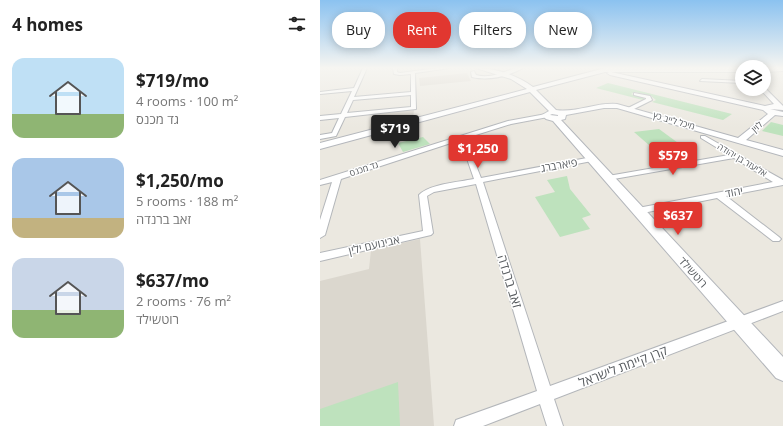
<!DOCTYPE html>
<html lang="en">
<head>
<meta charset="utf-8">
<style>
	:root { --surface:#fff; --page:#f2f2f2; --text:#222; --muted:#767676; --accent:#e13730 }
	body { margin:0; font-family:"Open Sans","Noto Sans Hebrew",sans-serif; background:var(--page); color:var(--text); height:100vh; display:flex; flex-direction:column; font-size:15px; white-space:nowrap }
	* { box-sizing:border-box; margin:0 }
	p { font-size:13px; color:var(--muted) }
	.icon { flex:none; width:22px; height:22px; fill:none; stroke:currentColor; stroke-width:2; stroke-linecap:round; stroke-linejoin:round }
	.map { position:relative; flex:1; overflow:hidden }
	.side { display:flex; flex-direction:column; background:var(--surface); width:320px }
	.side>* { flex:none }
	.guide { position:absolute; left:12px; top:12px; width:380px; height:36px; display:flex; gap:8px }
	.buttons { position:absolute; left:415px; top:60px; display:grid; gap:8px }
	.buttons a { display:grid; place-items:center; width:36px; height:36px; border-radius:50%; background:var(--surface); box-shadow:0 2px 10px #0003; font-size:20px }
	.price { position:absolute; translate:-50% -34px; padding:0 9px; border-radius:4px; background:var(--accent); color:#fff; font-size:13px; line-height:26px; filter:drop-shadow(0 1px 2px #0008) }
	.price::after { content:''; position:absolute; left:50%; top:24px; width:12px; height:9px; margin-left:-6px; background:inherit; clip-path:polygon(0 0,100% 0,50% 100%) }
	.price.active { background:#222; color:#fff }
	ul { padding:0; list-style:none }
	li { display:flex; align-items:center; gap:12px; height:100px; padding:0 12px }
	li span { display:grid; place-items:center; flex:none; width:112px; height:80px; border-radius:12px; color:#555 }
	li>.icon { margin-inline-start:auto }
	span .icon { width:48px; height:48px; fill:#fffc; stroke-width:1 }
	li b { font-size:17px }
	h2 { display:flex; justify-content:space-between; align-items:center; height:48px; padding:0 12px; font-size:17px }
	.tag { padding:0 14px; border-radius:16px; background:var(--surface); box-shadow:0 2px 10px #0003; font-size:14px; line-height:36px }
	.tag.active { background:var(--accent); color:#fff }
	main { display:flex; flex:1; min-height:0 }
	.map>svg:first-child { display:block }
	.education { fill:#dbd7ce }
	.green { fill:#bee2bd }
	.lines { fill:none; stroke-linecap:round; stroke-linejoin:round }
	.street-casing { stroke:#b3b6ba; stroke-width:2 }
	.secondary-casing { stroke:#b4b7bc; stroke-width:2 }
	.street { fill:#fff; fill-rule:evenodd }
	.secondary { fill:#fff; fill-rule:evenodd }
	.labels { text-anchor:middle; stroke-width:3; stroke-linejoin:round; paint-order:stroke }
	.far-street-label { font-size:9px; fill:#595d61; stroke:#fff }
	.street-label { font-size:11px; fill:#595d61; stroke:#fff }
	.near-street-label { font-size:13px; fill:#595d61; stroke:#fff }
</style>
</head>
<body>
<main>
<section class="side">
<h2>4 homes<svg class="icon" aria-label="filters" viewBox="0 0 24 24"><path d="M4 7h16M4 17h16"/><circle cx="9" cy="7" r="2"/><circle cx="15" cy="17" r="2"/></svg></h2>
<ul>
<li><span style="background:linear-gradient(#bfe0f5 70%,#8fb573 0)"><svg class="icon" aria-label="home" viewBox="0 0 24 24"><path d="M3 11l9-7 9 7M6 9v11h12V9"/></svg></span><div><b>$719/mo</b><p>4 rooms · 100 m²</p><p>גד מכנס</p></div></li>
<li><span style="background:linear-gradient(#a9c7e8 75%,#c2b280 0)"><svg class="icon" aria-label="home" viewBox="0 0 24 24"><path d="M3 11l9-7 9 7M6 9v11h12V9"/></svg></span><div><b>$1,250/mo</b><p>5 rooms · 188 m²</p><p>זאב ברנדה</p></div></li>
<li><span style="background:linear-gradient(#c9d6e8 65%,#8fb573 0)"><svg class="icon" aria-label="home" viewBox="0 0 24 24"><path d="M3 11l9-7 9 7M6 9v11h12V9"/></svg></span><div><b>$637/mo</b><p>2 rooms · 76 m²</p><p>רוטשילד</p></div></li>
</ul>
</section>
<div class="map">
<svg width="463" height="426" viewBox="0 0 463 426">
	<rect width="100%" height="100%" fill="#ebe8e0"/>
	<g class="education">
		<polygon points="147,73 151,81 100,86 99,78"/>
		<polygon points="94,110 93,119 48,131 54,114"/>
		<polygon points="100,239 114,426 0,426 0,281 49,269 51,250"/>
	</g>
	<g class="green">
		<polygon points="288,83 412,114 403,120 332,102 336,100 331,96 315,92 311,94 326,99 323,100 276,88"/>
		<polygon points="451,122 463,125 463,136 442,131"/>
		<polygon points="339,129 365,148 338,153 314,132"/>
		<polygon points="103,137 110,144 83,152 78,143"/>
		<polygon points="247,176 250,189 271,215 262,218 270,229 240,237 215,197 235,192 227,180"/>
		<polygon points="78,382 80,426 0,426 0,409"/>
	</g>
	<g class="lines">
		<g class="street-casing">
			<g id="street">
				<path d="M 43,68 L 47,68 L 34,97 L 91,92 L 91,74 L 80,75 L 74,74 L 73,68 L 77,68 L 77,72 L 80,73 L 117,68 L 130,68 L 95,73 L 96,109 L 25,117 L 16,136 L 0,139 L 0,135 L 12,133 L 19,118 L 0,120 L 0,116 L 21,114 L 32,91 L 0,94 L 0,92 L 34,88 ZM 91,95 L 91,107 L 27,113 L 33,100 Z"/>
				<path d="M 196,68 L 203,68 C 188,76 169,81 152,77 L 151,72 L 154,71 L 156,75 C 170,79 183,72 196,68 Z"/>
				<polygon points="382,79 422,81 422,83 380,81"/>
				<polygon points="314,93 330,96 332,100 312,110 308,110 308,108 326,99 326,98 314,95"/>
				<path d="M 226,114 L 228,115 L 228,117 L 191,124 L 143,139 L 150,150 L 161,178 L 272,157 L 276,159 L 272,161 L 163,182 L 230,386 L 463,301 L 463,311 L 234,399 L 243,426 L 227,426 L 220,404 L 163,426 L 134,426 L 136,420 L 217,391 L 156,184 L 114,192 L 107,196 L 113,233 L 111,235 L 0,261 L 0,253 L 103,231 L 99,195 C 109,184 139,182 154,179 L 144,150 L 137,141 L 21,179 L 5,235 L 0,238 L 0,220 L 12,182 L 0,185 L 0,180 L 188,121 Z"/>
				<polygon points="381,136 385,136 463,180 463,185 406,196 459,237 461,239 459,241 453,241 397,198 318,214 314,211 318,208 453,182 414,158 288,180 284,178 288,176 409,155 381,138"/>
			</g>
		</g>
		<g class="secondary-casing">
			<g id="secondary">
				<path d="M 156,68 C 176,68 197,75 213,87 L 285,68 L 422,68 L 422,72 L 291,72 L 445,106 L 454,104 L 440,89 L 445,88 L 463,106 L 463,110 L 450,109 L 463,112 L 463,116 L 455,115 L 426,140 L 463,150 L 463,156 L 297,108 L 284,108 L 246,115 L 245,119 L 241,120 L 463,357 L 463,381 L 456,378 L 233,121 L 226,119 L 222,115 L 229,111 L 210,92 L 0,149 L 0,143 L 207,89 L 191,79 ZM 285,72 L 289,72 L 287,73 L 290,75 L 443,110 L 448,114 L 418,138 L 297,104 C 276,102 257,113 236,110 L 216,90 ZM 232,114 L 238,115 L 238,116 L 230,115 Z"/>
				<polygon points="444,68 463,68 463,71 444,72"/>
			</g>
		</g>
		<use href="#street" class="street"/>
		<use href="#secondary" class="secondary"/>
	</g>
	<linearGradient id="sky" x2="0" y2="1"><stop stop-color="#8bc2f0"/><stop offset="0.53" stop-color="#f6f5f1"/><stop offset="1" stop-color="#f6f5f1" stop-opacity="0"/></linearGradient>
	<rect width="463" height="128" fill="url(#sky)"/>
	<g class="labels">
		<g class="far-street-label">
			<text transform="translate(354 121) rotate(16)" y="3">מיכל לייב כץ</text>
			<text transform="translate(437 127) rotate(-40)" y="3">לוין</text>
			<text transform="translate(422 160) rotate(31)" y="3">אליעזר בן יהודה</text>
			<text transform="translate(44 169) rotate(-18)" y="3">גד מכנס</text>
		</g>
		<g class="street-label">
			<text transform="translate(239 165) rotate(-10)" y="4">פיארברג</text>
			<text transform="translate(414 192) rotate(-11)" y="4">יהוד</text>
			<text transform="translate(54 245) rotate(-13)" y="4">אבינועם ילין</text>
			<text transform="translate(373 272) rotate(48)" y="4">רוטשילד</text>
		</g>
		<g class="near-street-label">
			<text transform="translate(190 281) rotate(73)" y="5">זאב ברנדה</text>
			<text transform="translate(303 366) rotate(-21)" y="5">קרן קיימת לישראל</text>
		</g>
	</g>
</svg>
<div class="buttons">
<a><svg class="icon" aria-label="layers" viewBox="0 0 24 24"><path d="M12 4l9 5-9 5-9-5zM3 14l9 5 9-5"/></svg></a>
</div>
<b class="price active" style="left:75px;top:149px">$719</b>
<b class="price" style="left:158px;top:169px">$1,250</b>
<b class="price" style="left:353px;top:176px">$579</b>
<b class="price" style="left:358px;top:236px">$637</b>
<div class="guide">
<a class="tag">Buy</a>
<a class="tag active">Rent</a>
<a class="tag">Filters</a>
<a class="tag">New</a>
</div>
</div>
</main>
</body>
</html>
